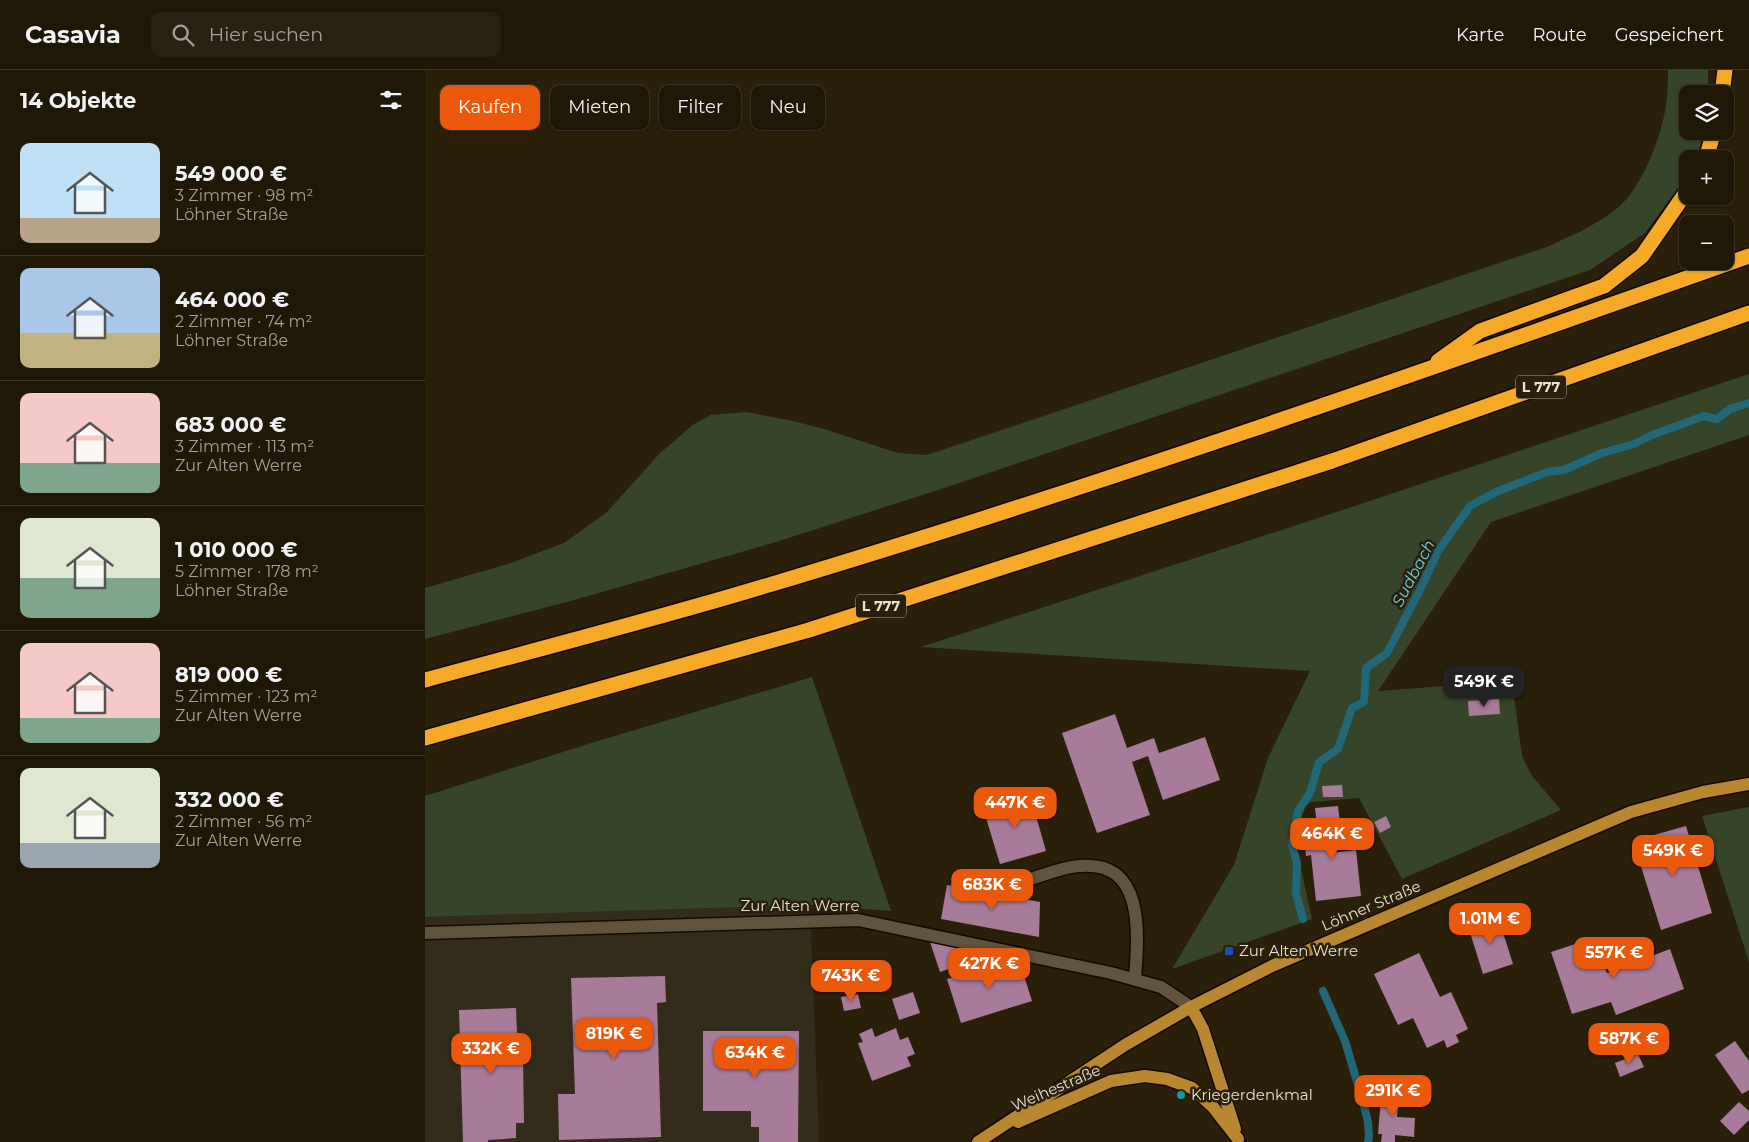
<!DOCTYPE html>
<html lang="de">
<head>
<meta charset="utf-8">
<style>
	:root { --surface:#201807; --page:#282111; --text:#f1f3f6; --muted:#a2a09b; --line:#3d3728; --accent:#ea580c }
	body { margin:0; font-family:Montserrat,sans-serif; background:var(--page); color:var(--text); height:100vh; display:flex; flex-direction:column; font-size:19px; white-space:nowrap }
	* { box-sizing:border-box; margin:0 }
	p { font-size:16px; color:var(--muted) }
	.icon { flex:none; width:28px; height:28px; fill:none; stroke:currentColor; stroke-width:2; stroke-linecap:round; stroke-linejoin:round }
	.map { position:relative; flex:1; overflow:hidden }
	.side { display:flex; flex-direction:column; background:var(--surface); width:425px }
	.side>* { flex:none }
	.banner { position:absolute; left:15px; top:15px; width:475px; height:45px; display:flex; gap:10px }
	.controls { position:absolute; left:1254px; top:15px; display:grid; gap:10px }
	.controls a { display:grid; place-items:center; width:55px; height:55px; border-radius:10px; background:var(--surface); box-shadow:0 1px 4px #0004,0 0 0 1px var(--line); font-size:25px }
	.price { position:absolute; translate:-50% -42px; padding:0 11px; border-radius:10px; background:var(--accent); color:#fff; font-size:16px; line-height:32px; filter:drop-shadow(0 1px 2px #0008) }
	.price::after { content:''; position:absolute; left:50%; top:30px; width:15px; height:11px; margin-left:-8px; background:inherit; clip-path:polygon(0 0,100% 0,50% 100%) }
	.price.on { background:#222; color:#fff }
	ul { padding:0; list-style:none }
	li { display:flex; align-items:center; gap:15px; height:125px; padding:0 20px }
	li+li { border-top:1px solid var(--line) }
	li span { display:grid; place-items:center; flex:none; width:140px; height:100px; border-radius:10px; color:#555 }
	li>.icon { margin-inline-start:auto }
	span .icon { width:60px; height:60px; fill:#fffc; stroke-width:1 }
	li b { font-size:21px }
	h2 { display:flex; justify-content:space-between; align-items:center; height:60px; padding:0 20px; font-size:21px }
	.tag { padding:0 18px; border-radius:10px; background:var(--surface); box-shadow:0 1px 4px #0004,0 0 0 1px var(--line); font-size:18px; line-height:45px }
	.tag.on { background:var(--accent); color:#fff }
	header { display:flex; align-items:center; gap:30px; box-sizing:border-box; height:70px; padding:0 25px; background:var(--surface); border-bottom:1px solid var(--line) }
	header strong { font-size:24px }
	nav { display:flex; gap:28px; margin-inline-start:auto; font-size:18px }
	.search { width:350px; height:45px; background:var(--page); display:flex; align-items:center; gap:12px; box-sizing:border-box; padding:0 18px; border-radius:10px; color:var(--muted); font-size:19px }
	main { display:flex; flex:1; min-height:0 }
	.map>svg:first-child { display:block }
	.industrial { fill:#342c1b }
	.green { fill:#364429 }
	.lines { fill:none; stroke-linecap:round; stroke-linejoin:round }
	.stream { stroke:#226778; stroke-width:8 }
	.building { fill:#a97b9b }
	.minor-casing { stroke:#130900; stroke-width:15 }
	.major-casing { stroke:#130900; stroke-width:15 }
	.highway-casing { stroke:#130900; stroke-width:18 }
	.minor { stroke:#60543c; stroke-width:12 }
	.major { stroke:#b9872f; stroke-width:12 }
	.highway { stroke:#f5a926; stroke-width:15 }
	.transit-dot { fill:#1a4fb4; stroke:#2a2009; stroke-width:2 }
	.culture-dot { fill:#0f9aa8; stroke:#2a2009; stroke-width:2 }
	.labels { text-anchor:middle; stroke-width:5; stroke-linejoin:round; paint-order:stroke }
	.shield { fill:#2a2009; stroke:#aea696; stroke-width:1 }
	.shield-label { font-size:14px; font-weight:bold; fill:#e7e0d3 }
	.street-label { font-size:15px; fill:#e7e0d3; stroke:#2a2009 }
	.poi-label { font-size:15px; fill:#e7e0d3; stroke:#2a2009; text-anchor:start }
	.water-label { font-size:16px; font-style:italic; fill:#6cd2ed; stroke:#2a2009 }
</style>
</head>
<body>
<header>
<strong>Casavia</strong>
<div class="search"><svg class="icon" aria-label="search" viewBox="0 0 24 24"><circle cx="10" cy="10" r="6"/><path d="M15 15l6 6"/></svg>Hier suchen</div>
<nav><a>Karte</a><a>Route</a><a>Gespeichert</a></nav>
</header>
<main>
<section class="side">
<h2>14 Objekte<svg class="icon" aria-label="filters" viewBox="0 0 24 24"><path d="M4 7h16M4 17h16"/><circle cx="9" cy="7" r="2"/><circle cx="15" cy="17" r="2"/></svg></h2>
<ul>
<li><span style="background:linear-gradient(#bfe0f5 75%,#b9a48a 0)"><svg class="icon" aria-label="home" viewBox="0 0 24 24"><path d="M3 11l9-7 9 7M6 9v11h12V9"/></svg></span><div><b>549 000 €</b><p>3 Zimmer · 98 m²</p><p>Löhner Straße</p></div></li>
<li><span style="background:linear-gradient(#a9c7e8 65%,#c2b280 0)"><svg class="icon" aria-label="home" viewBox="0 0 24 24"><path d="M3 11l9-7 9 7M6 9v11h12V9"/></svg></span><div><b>464 000 €</b><p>2 Zimmer · 74 m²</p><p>Löhner Straße</p></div></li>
<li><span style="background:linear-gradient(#f6c9c9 70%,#7fa58c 0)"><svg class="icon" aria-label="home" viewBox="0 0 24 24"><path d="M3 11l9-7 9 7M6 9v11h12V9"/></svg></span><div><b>683 000 €</b><p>3 Zimmer · 113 m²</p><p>Zur Alten Werre</p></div></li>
<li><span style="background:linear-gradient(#dfe7d0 60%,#7fa58c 0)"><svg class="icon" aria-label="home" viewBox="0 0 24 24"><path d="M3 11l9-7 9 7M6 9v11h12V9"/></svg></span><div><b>1 010 000 €</b><p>5 Zimmer · 178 m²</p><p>Löhner Straße</p></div></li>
<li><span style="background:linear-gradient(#f6c9c9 75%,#7fa58c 0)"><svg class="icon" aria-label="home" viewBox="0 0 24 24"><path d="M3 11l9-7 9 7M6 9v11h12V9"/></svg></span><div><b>819 000 €</b><p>5 Zimmer · 123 m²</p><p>Zur Alten Werre</p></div></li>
<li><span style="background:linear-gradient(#dfe7d0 75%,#9aa5b1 0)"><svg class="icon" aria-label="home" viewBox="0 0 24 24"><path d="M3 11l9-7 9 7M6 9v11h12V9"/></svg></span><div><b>332 000 €</b><p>2 Zimmer · 56 m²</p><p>Zur Alten Werre</p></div></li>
</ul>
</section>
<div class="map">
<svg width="1324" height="1072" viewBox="0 0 1324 1072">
	<rect width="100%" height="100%" fill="#2a2009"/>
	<polygon class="industrial" points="385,835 394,1072 0,1072 0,847"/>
	<g class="green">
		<path d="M 1243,0 L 1283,0 L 1283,24 L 1262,24 L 1262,61 L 1278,61 L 1276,74 L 1270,89 L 1262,89 L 1262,106 L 1220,163 L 1165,200 L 522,417 L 351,472 L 149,530 L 0,569 L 0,518 L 83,494 L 139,473 L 182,442 L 235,383 L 269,354 L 286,345 L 322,342 L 368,351 L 399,359 L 473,383 L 502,385 L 1122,177 C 1145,166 1170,156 1190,140 C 1216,121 1237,66 1241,35 C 1243,23 1243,11 1243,0 Z"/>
		<polygon points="1324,304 1324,365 1066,452 953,621 1087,611 1097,686 1107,706 1136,740 977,809 934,728 886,732 880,737 870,772 887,849 747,899 809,795 843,688 885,601 496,577 921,439"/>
		<polygon points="387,607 466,841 385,835 0,847 0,726 163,674"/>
		<polygon points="1324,737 1324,892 1277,746"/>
	</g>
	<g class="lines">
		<g class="stream">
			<polyline points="878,849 871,824 872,793 867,775 873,741 885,723 894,692 913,679 927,638 939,632 941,598 962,583 997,516 1013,481 1045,436 1071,422 1122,402 1139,400 1177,383 1209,374 1227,365 1279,346 1292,349 1305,339 1324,333"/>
			<polyline points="898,921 920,971 938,1032 943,1052 944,1066 943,1072"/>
		</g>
	</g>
	<g class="building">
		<polygon points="1074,629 1075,644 1044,646 1043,631"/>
		<polygon points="690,644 702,678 729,668 734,683 780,667 795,710 738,730 723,686 707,692 725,745 672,763 637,663"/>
		<polygon points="917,715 918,727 898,727 897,716"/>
		<polygon points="605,725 621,781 575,794 558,738"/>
		<polygon points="913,736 916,761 904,763 906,783 931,780 936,826 891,831 886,785 881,786 879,766 893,764 890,738"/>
		<polygon points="961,746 966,757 955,763 949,752"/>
		<polygon points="1261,756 1287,843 1236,860 1208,771"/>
		<polygon points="522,815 615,832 614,867 516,849"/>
		<polygon points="1073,847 1088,894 1058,904 1043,856"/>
		<polygon points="1169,868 1182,903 1245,879 1259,919 1191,945 1186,932 1147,944 1126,882"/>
		<polygon points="504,869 530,874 537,894 515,902"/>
		<polygon points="994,883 1015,927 1026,922 1043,959 1031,965 1034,972 1022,978 1019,970 1002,978 988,948 973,955 949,904"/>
		<polygon points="593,887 607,931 536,953 522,909"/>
		<polygon points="240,906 241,932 232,933 236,1067 134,1070 133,1024 150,1024 146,908"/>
		<polygon points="488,922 495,943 474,950 467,929"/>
		<polygon points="433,924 436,938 419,941 416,927"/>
		<polygon points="91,938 93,989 98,989 99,1053 91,1053 91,1068 63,1070 63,1072 38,1072 34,940"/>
		<polygon points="447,958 450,967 471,958 475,970 483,967 490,984 482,987 486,996 447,1011 433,973 438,972 434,964"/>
		<polygon points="278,961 374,961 373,1072 334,1072 334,1057 326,1057 326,1041 278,1041"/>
		<polygon points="1310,971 1324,991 1324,1020 1317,1024 1290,985"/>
		<polygon points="1213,984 1219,997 1195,1007 1190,993"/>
		<polygon points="957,1015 975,1017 972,1047 990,1048 989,1067 970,1065 970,1072 956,1072 957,1064 953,1064"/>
		<polygon points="1314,1032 1324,1041 1324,1050 1309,1065 1295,1051"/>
	</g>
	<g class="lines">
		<g class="minor-casing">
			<g id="minor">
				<path d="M 599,811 C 617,806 636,797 655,796 C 721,790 713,866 710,909"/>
				<polyline points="0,863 433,850 686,903 736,917 766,937"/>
			</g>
		</g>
		<g class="major-casing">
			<g id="major">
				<polyline points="766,937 778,959 810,1059"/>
				<polyline points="593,1052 686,1011 720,1006 742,1009 767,1018 788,1037 813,1069"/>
				<polyline points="553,1072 700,975 766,937 847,896 1206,742 1278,722 1324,714"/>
			</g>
		</g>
		<g class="highway-casing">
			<g id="highway">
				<polyline points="1297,24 1300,0"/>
				<polyline points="1281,89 1289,61"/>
				<polyline points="1013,291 1055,261 1179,216 1217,186 1262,121"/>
				<path d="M 0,610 C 103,582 207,555 310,525 C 652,424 988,305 1324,186"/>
				<polyline points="0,668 384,560 907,391 1324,243"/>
			</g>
		</g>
		<use href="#minor" class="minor"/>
		<use href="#major" class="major"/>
		<use href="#highway" class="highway"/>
	</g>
	<rect class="transit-dot" x="799" y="876" width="10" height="10" rx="2.5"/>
	<circle class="culture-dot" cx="756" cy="1025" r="5"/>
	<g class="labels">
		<g class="shield">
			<rect x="1091" y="305.5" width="50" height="23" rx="4"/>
			<rect x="431" y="524.5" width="50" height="23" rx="4"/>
		</g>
		<g class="shield-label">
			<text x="1116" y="322">L 777</text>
			<text x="456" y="541">L 777</text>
		</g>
		<g class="street-label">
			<text x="375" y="841">Zur Alten Werre</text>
			<text transform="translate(946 836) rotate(-23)" y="5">Löhner Straße</text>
			<text transform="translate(631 1018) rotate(-23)" y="5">Weihestraße</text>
		</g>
		<g class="poi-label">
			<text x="814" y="886">Zur Alten Werre</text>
			<text x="766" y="1030">Kriegerdenkmal</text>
		</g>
		<g class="water-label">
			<text transform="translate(988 503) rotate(-62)" y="6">Sudbach</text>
		</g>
	</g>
</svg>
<div class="controls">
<a><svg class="icon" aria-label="layers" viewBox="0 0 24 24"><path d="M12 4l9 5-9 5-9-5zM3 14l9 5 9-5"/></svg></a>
<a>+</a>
<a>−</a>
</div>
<b class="price on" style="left:1059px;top:638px">549K €</b>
<b class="price" style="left:590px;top:759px">447K €</b>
<b class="price" style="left:907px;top:790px">464K €</b>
<b class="price" style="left:1248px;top:807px">549K €</b>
<b class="price" style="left:567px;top:841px">683K €</b>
<b class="price" style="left:1065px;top:875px">1.01M €</b>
<b class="price" style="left:1189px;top:909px">557K €</b>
<b class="price" style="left:564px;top:920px">427K €</b>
<b class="price" style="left:426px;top:932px">743K €</b>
<b class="price" style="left:189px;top:990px">819K €</b>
<b class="price" style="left:1204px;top:995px">587K €</b>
<b class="price" style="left:66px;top:1005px">332K €</b>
<b class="price" style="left:330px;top:1009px">634K €</b>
<b class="price" style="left:968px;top:1047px">291K €</b>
<div class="banner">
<a class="tag on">Kaufen</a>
<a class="tag">Mieten</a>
<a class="tag">Filter</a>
<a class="tag">Neu</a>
</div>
</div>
</main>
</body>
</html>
